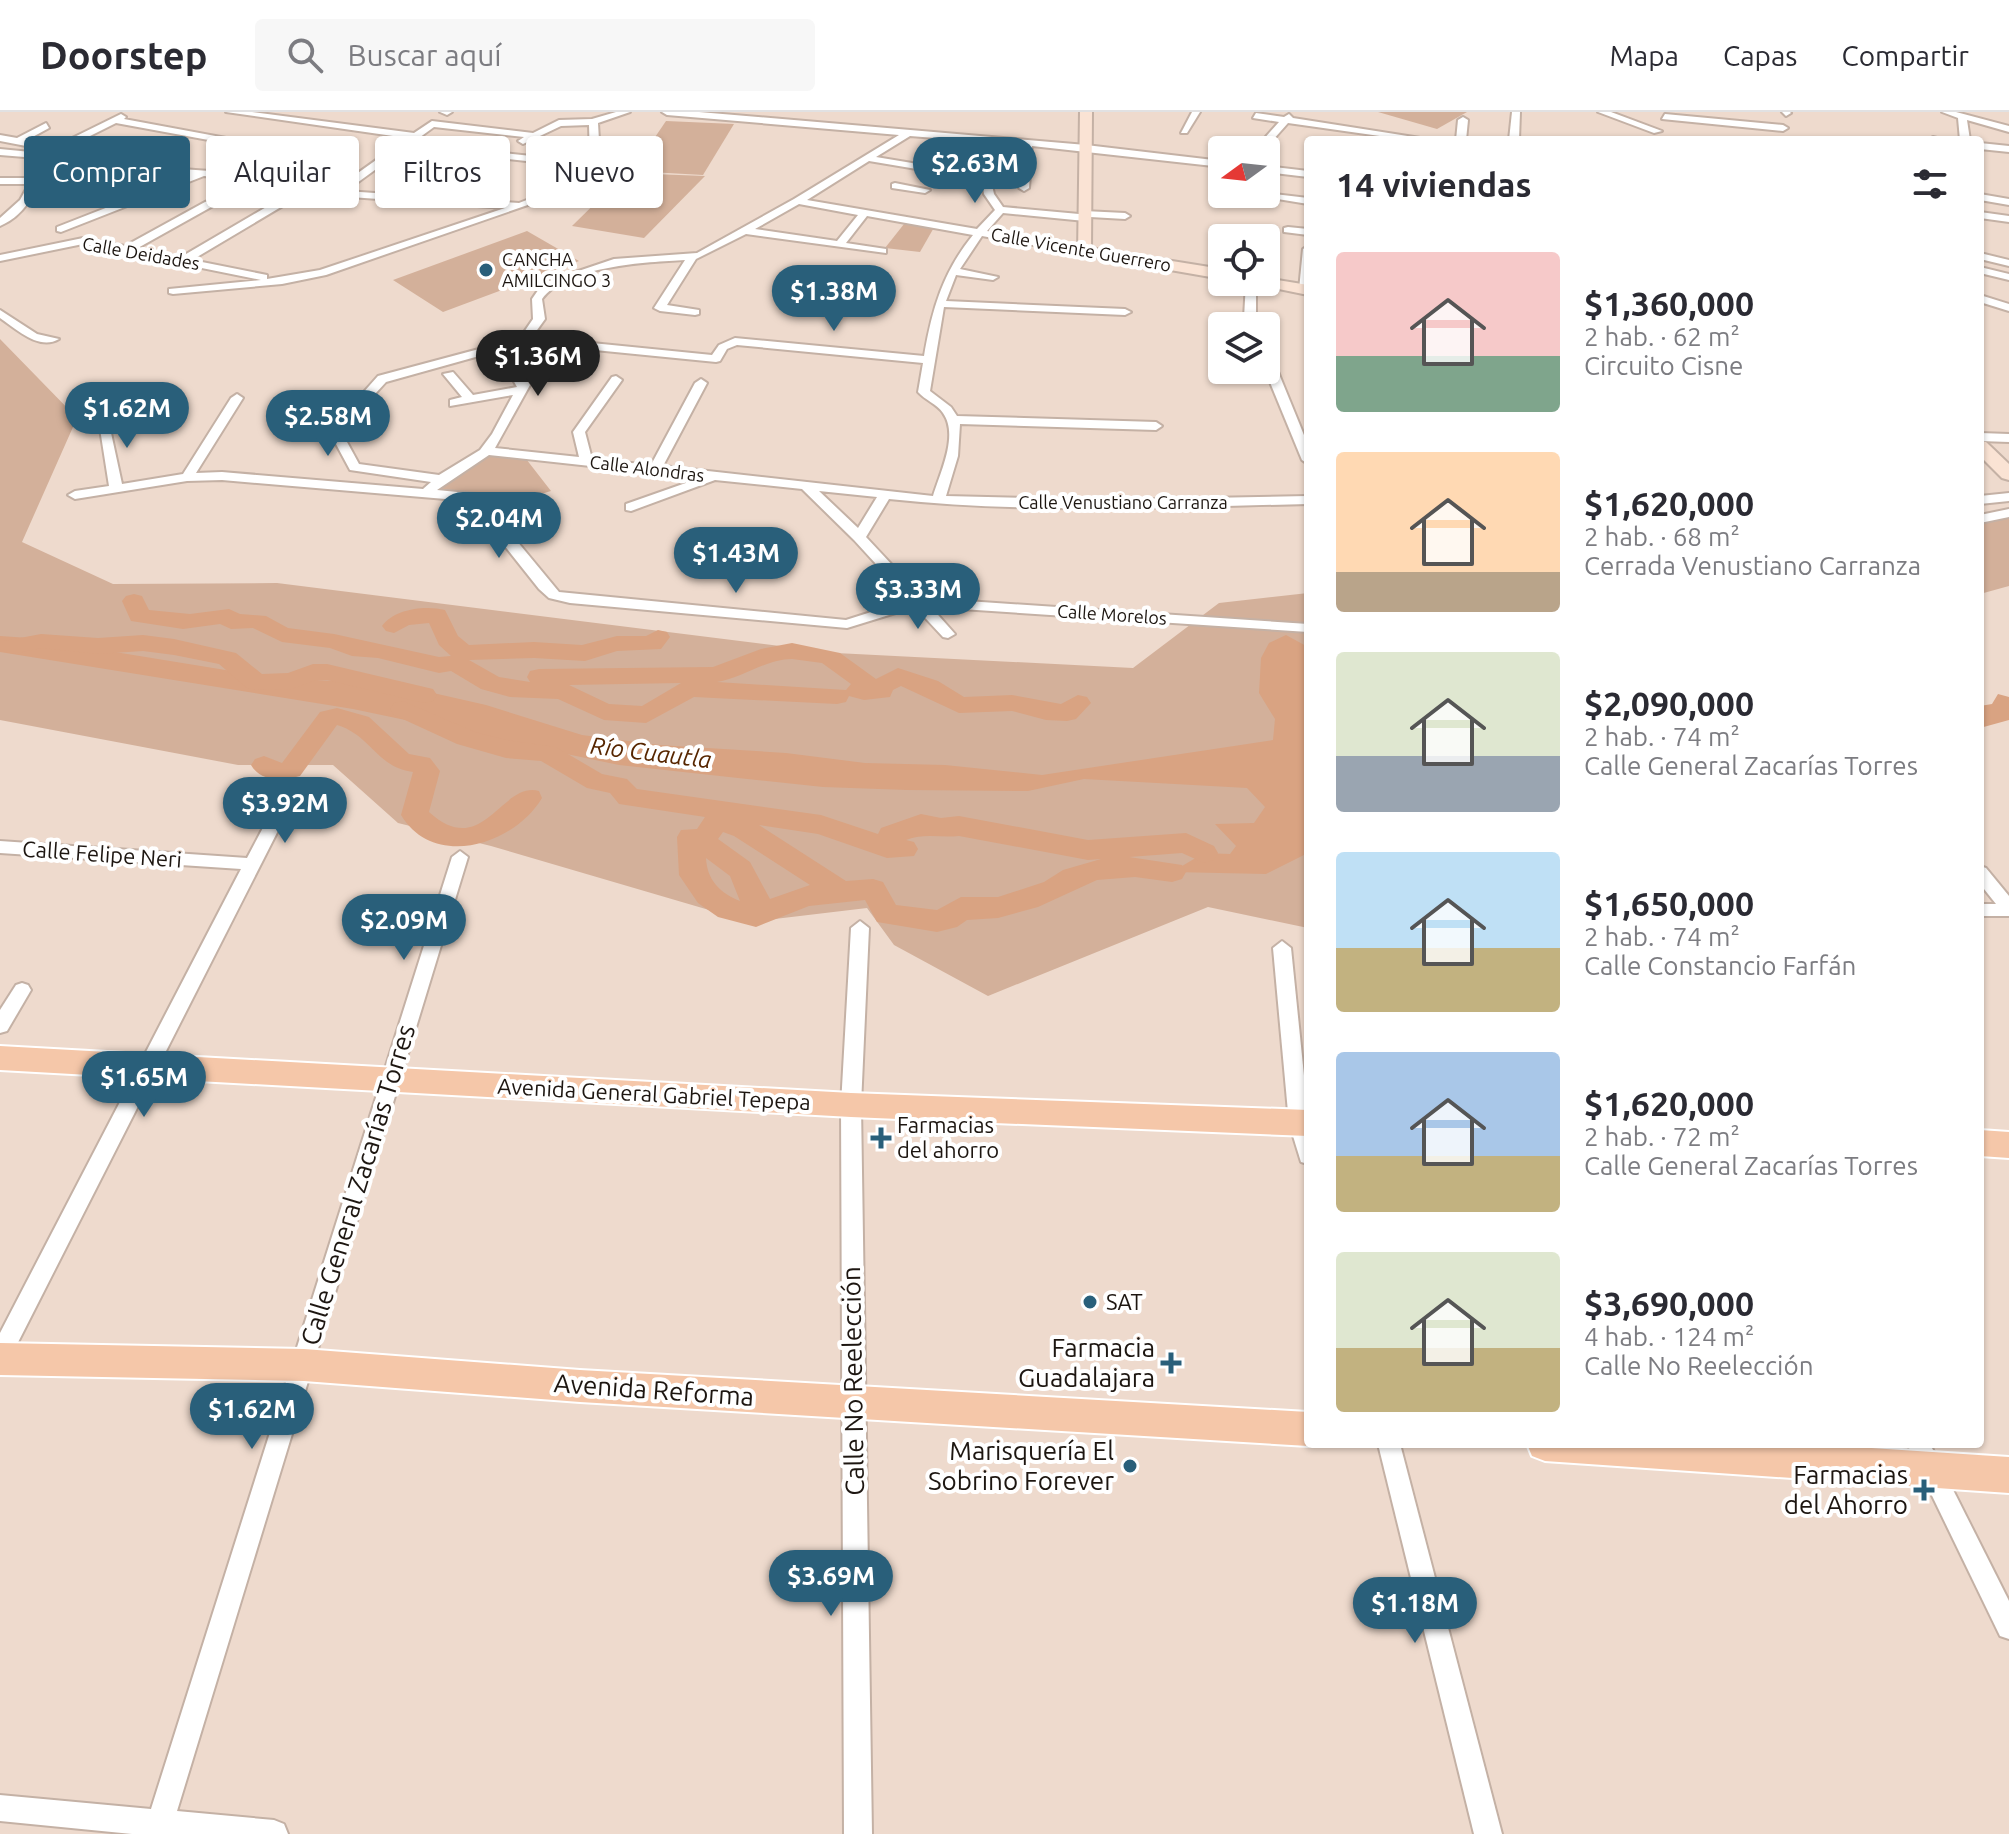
<!DOCTYPE html>
<html lang="es">
<head>
<meta charset="utf-8">
<style>
	:root { --surface:#fff; --page:#f7f7f7; --text:#2b2b33; --muted:#7c7c81; --line:#e1e1e2; --accent:#295f7a }
	body { margin:0; font-family:Ubuntu,sans-serif; background:var(--page); color:var(--text); height:100vh; display:flex; flex-direction:column; font-size:30px; white-space:nowrap }
	* { box-sizing:border-box; margin:0 }
	p { font-size:26px; color:var(--muted) }
	.icon { flex:none; width:44px; height:44px; fill:none; stroke:currentColor; stroke-width:2; stroke-linecap:round; stroke-linejoin:round }
	.map { position:relative; flex:1; overflow:hidden }
	.panel { position:absolute; left:1304px; top:24px; width:680px; height:1312px; display:flex; flex-direction:column; background:var(--surface); border-radius:8px; box-shadow:0 2px 6px #0004 }
	.panel>* { flex:none }
	.guide { position:absolute; left:24px; top:24px; width:760px; height:72px; display:flex; gap:16px }
	.needle { width:52px; rotate:255deg }
	.fabs { position:absolute; left:1208px; top:24px; display:grid; gap:16px }
	.fabs a { display:grid; place-items:center; width:72px; height:72px; border-radius:8px; background:var(--surface); box-shadow:0 2px 6px #0004; font-size:40px }
	.price { position:absolute; translate:-50% -68px; padding:0 18px; border-radius:28px; background:var(--accent); color:#fff; font-size:26px; line-height:52px; filter:drop-shadow(0 2px 4px #0008) }
	.price::after { content:''; position:absolute; left:50%; top:48px; width:24px; height:18px; margin-left:-12px; background:inherit; clip-path:polygon(0 0,100% 0,50% 100%) }
	.price.on { background:#222; color:#fff }
	ul { padding:0; list-style:none }
	li { display:flex; align-items:center; gap:24px; height:200px; padding:0 32px }
	li span { display:grid; place-items:center; flex:none; width:224px; height:160px; border-radius:8px; color:#555 }
	li>.icon { margin-inline-start:auto }
	span .icon { width:96px; height:96px; fill:#fffc; stroke-width:1 }
	li b { font-size:34px }
	h2 { display:flex; justify-content:space-between; align-items:center; height:96px; padding:0 32px; font-size:34px }
	.chip { padding:0 28px; border-radius:8px; background:var(--surface); box-shadow:0 2px 6px #0004; font-size:28px; line-height:72px }
	.chip.on { background:var(--accent); color:#fff }
	header { display:flex; align-items:center; gap:48px; box-sizing:border-box; height:112px; padding:0 40px; background:var(--surface); border-bottom:2px solid var(--line) }
	header strong { font-size:38px }
	nav { display:flex; gap:44px; margin-inline-start:auto; font-size:28px }
	.search { width:560px; height:72px; background:var(--page); display:flex; align-items:center; gap:20px; box-sizing:border-box; padding:0 28px; border-radius:8px; color:var(--muted); font-size:30px }
	.map>svg:first-child { display:block }
	.green { fill:#d3b09a }
	.water { fill:#d9a382 }
	.lines { fill:none; stroke-linecap:round; stroke-linejoin:round }
	.river { fill:#d9a382; fill-rule:evenodd }
	.street-casing { stroke:#c4b1a5; stroke-width:4 }
	.secondary-casing { stroke:#c4b1a5; stroke-width:4 }
	.primary-casing { stroke:#fff; stroke-width:4 }
	.street { fill:#fff; fill-rule:evenodd }
	.secondary { fill:#fae3d4; fill-rule:evenodd }
	.primary { fill:#f5c7a9; fill-rule:evenodd }
	.poi-dot { fill:#295f7a; stroke:#fff; stroke-width:3 }
	.labels { text-anchor:middle; stroke-width:8; stroke-linejoin:round; paint-order:stroke }
	.far-street-label { font-size:18px; fill:#1d1611; stroke:#fff }
	.far-poi-label { font-size:18px; fill:#1d1611; stroke:#fff; text-anchor:start }
	.street-label { font-size:22px; fill:#1d1611; stroke:#fff }
	.poi-label { font-size:22px; fill:#1d1611; stroke:#fff; text-anchor:start }
	.water-label { font-size:24px; font-style:italic; fill:#572600; stroke:#fff }
	.near-street-label { font-size:26px; fill:#1d1611; stroke:#fff }
	.near-poi-label { font-size:26px; fill:#1d1611; stroke:#fff; text-anchor:end }
</style>
</head>
<body>
<header>
<strong>Doorstep</strong>
<div class="search"><svg class="icon" aria-label="search" viewBox="0 0 24 24"><circle cx="10" cy="10" r="6"/><path d="M15 15l6 6"/></svg>Buscar aquí</div>
<nav><a>Mapa</a><a>Capas</a><a>Compartir</a></nav>
</header>
<div class="map">
<svg width="2009" height="1722" viewBox="0 0 2009 1722">
	<rect width="100%" height="100%" fill="#eedacd"/>
	<g class="green">
		<polygon points="1378,0 1467,0 1437,17"/>
		<polygon points="666,9 734,12 703,63 632,59"/>
		<polygon points="626,61 705,64 644,126 572,114"/>
		<polygon points="908,107 936,112 920,140 885,136"/>
		<polygon points="527,119 579,149 443,200 393,168"/>
		<polygon points="0,227 77,306 22,430 113,472 277,471 836,541 1133,556 1219,491 1308,481 1308,816 1208,795 988,884 894,833 867,796 750,810 491,734 398,711 333,653 238,653 0,608"/>
		<polygon points="487,339 523,343 551,379 484,399 473,385 425,383"/>
		<polygon points="2009,405 2009,474 1980,482 1980,412"/>
	</g>
	<g class="water">
		<polygon points="1286,523 1308,535 1308,741 1266,762 1172,760 1204,741 1230,742 1236,734 1215,712 1254,711 1265,695 1247,676 1084,667 1028,679 907,678 823,675 738,666 619,653 353,597 0,540 0,524 29,526 268,565 398,573 486,593 582,623 659,633 786,641 865,651 945,653 1042,663 1273,628 1275,607 1259,581 1261,546 1269,531"/>
		<polygon points="1998,582 2009,585 2009,608 1980,616 1980,594 1992,592"/>
	</g>
	<g class="lines">
		<g class="river">
			<path d="M 134,482 L 142,484 L 149,498 L 190,502 L 229,497 L 240,502 L 266,504 L 288,516 L 334,522 L 439,545 L 451,544 L 439,533 L 429,511 L 409,513 L 394,521 L 386,519 L 382,514 C 394,497 425,493 445,498 L 458,524 L 469,533 L 534,530 L 582,533 L 617,524 L 646,524 L 658,518 L 667,520 L 670,525 L 661,537 L 617,539 L 585,549 L 534,546 L 469,548 L 499,565 L 530,570 L 527,565 L 530,559 L 539,557 L 713,555 L 761,537 L 792,531 L 840,541 L 876,567 L 898,556 L 938,569 L 964,585 L 1012,583 L 1061,592 L 1078,583 L 1087,585 L 1091,591 L 1076,607 L 1067,609 L 1046,608 L 1012,599 L 959,601 L 901,574 L 893,578 L 890,585 L 864,588 L 849,584 L 846,590 L 837,592 L 694,585 L 646,611 L 604,608 L 558,587 L 510,585 L 481,577 L 451,559 L 439,561 L 378,546 L 352,544 L 330,536 L 282,530 L 253,516 L 231,517 L 220,512 L 183,517 L 131,509 L 122,489 L 126,484 ZM 792,547 L 822,551 L 851,572 L 846,578 L 717,570 C 743,566 766,547 792,547 ZM 681,571 L 642,594 L 609,592 L 569,573 Z"/>
			<polygon points="41,522 98,526 143,523 174,527 236,541 262,562 288,561 313,552 327,552 433,577 437,583 433,589 424,591 327,568 316,568 292,577 256,578 247,576 219,552 174,543 143,539 98,542 41,536 13,542 4,539 1,534 4,529"/>
			<path d="M 403,589 L 475,620 L 506,628 L 556,635 L 602,662 L 627,667 L 637,677 L 821,703 L 878,722 L 881,716 L 921,702 L 941,706 L 959,704 L 1088,728 L 1186,721 L 1214,734 L 1218,741 L 1214,748 L 1204,751 L 1182,741 L 1129,745 L 1182,753 L 1186,760 L 1182,767 L 1172,770 L 1135,765 L 1097,768 L 1038,795 L 998,806 L 967,808 L 957,815 L 937,820 L 877,810 L 865,788 L 809,794 L 756,815 L 718,805 L 698,791 L 679,763 L 677,725 L 681,718 L 697,717 L 705,705 L 619,692 L 610,681 L 587,676 L 541,649 L 506,646 L 457,632 L 394,603 L 390,597 L 394,591 ZM 759,713 L 818,722 L 887,746 L 914,744 L 918,737 L 914,730 L 906,728 C 924,721 940,726 959,724 L 1088,748 L 1101,747 L 1063,758 L 1044,770 L 998,785 L 961,785 L 937,798 L 896,793 L 883,770 L 873,767 L 846,769 ZM 723,720 L 734,724 L 810,773 L 770,787 L 750,750 L 718,727 ZM 706,746 L 730,764 L 740,789 C 720,781 707,768 706,746 Z"/>
			<path d="M 337,596 L 369,605 L 409,642 L 430,646 L 440,659 L 429,700 C 483,749 501,669 539,679 L 542,686 C 514,733 434,758 401,703 L 413,660 C 376,655 371,623 337,613 L 300,664 C 283,669 261,670 251,653 L 255,647 L 264,644 L 282,651 L 320,600 Z"/>
		</g>
		<g class="street-casing">
			<g id="street">
				<path d="M 226,0 L 252,0 L 414,21 L 432,9 L 533,21 L 559,8 L 592,7 L 616,0 L 630,0 L 598,11 L 600,46 L 593,55 L 548,86 L 326,163 L 282,172 L 173,182 L 169,181 L 169,177 L 261,168 L 83,132 L 0,149 L 0,143 L 83,126 L 125,134 L 205,90 L 268,71 L 204,64 L 61,120 L 57,119 L 57,115 L 190,63 L 58,40 L 46,45 C 40,74 28,102 0,114 L 0,106 L 20,88 L 29,72 L 0,72 L 0,66 L 31,66 L 37,46 L 0,43 L 0,37 L 41,41 L 47,38 L 0,29 L 0,23 L 17,26 L 46,11 L 49,16 L 27,28 L 56,34 L 121,2 L 126,5 L 124,7 L 345,48 L 345,52 L 315,74 L 334,78 L 407,26 ZM 116,11 L 334,51 L 305,72 L 251,62 L 182,57 L 66,36 ZM 589,13 L 590,46 L 587,50 L 412,31 L 434,15 L 524,25 L 518,29 L 523,32 L 561,14 ZM 405,36 L 446,40 L 421,64 L 419,66 L 424,69 L 456,41 L 479,44 L 450,68 L 448,70 L 453,73 L 489,45 L 581,55 L 542,82 L 519,91 L 346,79 ZM 281,74 L 297,77 L 181,145 L 136,137 L 213,94 ZM 308,79 L 336,84 L 505,96 L 320,158 L 267,167 L 267,163 L 192,148 Z"/>
				<polygon points="440,0 452,0 447,3"/>
				<path d="M 662,0 L 699,0 L 1086,33 L 1222,49 L 1222,55 L 1032,34 L 1029,76 L 1024,79 L 1019,76 L 1023,33 L 910,24 L 876,45 L 990,64 L 994,82 L 1003,95 L 1079,102 L 1084,99 L 1125,101 L 1130,104 L 1125,107 L 1090,105 L 1085,109 L 1003,101 L 987,119 L 1088,139 L 1083,142 L 982,124 L 960,157 L 998,165 L 993,168 L 956,163 L 946,189 L 1125,197 L 1131,200 L 1125,203 L 944,195 L 930,279 L 951,295 L 957,304 L 1156,310 L 1162,314 L 1156,318 L 960,312 L 958,344 L 946,384 L 1100,388 L 1308,384 L 1308,392 C 1169,395 1028,402 889,387 L 866,425 L 923,486 L 1308,512 L 1308,520 L 931,495 L 955,522 L 948,526 L 943,525 L 915,495 L 847,516 L 570,491 L 549,486 L 539,477 L 469,389 L 222,368 L 187,369 L 75,387 L 68,383 L 75,379 L 109,374 L 98,304 L 108,307 L 122,372 L 183,362 L 231,286 L 237,282 L 243,286 L 196,361 L 222,360 L 423,377 L 431,370 L 350,358 L 329,319 L 378,264 L 520,226 L 533,207 L 532,187 L 543,171 L 614,147 L 697,141 L 794,87 L 899,23 L 667,3 ZM 869,49 L 982,68 L 984,82 L 995,98 L 977,117 L 807,88 ZM 799,92 L 858,103 L 837,129 L 755,117 ZM 867,104 L 973,123 C 943,160 932,197 924,244 L 735,226 L 719,233 L 712,243 L 532,225 L 545,207 L 542,187 C 566,154 647,150 685,148 L 654,196 L 660,199 L 695,203 L 699,202 L 699,198 L 667,193 L 696,147 L 746,122 L 886,141 L 886,137 L 846,131 ZM 524,231 L 716,250 L 720,249 L 727,237 L 737,233 L 923,251 L 918,280 C 925,288 937,292 943,301 C 959,323 940,361 933,384 L 663,354 L 707,271 L 701,267 L 695,271 L 651,353 L 592,347 L 585,320 L 622,268 L 616,264 L 612,265 L 573,320 L 579,345 L 495,336 L 530,273 L 506,236 ZM 497,239 L 517,275 L 473,283 L 453,260 L 443,262 L 462,285 L 450,288 L 450,294 L 513,283 L 492,322 L 480,338 L 439,363 L 359,352 L 341,319 L 386,270 ZM 489,343 L 700,366 L 626,392 L 626,398 L 631,399 L 715,368 L 802,377 L 854,428 L 909,488 L 846,508 L 559,480 L 478,382 L 437,378 ZM 819,379 L 877,385 L 858,416 Z"/>
				<polygon points="1192,0 1200,0 1187,21 1181,21"/>
				<polygon points="1512,0 1520,0 1519,28 1509,28"/>
				<polygon points="1598,0 1611,0 1662,19 1654,21"/>
				<polygon points="1782,0 1790,0 1791,1 1786,4"/>
				<polygon points="1942,0 1956,0 2009,14 2009,20 1967,8 1970,28 1960,28 1958,6"/>
				<polygon points="1256,1 1284,5 1289,2 1293,6 1433,28 1408,28 1288,11 1264,38 1254,38 1279,10 1253,6"/>
				<polygon points="1665,2 1783,13 1788,16 1783,19 1662,7"/>
				<polygon points="1463,5 1468,8 1466,28 1456,28 1458,8"/>
				<polygon points="1933,25 1937,26 1939,28 1928,28"/>
				<polygon points="1980,31 2009,34 2009,40 1980,37"/>
				<polygon points="1266,54 1308,59 1308,65 1266,60"/>
				<polygon points="895,71 930,78 925,81 892,76 892,72"/>
				<polygon points="1266,81 1308,86 1308,92 1248,82"/>
				<polygon points="1980,82 2009,87 2009,93 1980,88"/>
				<polygon points="1980,100 2009,104 2009,110 1980,106"/>
				<polygon points="1288,115 1308,117 1308,123 1284,120 1284,116"/>
				<polygon points="1308,134 1308,180 1304,181 1299,178 1303,137"/>
				<polygon points="1980,141 2009,148 2009,154 1980,147"/>
				<polygon points="1980,155 2009,162 2009,168 1980,161"/>
				<polygon points="1246,170 1256,170 1256,206 1259,214 1247,214 1244,206"/>
				<polygon points="1980,183 2009,192 2009,199 1980,190"/>
				<path d="M 0,198 L 37,222 L 59,227 C 39,239 16,217 0,206 Z"/>
				<polygon points="1266,242 1272,245 1308,333 1308,352 1302,348 1265,258"/>
				<polygon points="1980,321 2009,322 2009,330 1980,329"/>
				<polygon points="2009,381 2009,389 1980,392 1980,384"/>
				<polygon points="2009,397 2009,405 1980,411 1980,403"/>
				<polygon points="282,689 290,695 8,1250 0,1253 0,1221 241,757 0,741 0,729 247,746 276,691"/>
				<polygon points="460,739 468,745 177,1699 274,1708 284,1712 288,1722 132,1722 0,1709 0,1683 151,1697 452,745"/>
				<polygon points="1980,754 1986,756 2009,784 2009,804 1980,804 1980,792 1996,792 1980,772"/>
				<polygon points="860,809 869,816 861,993 872,1722 844,1722 841,993 851,816"/>
				<polygon points="1282,829 1291,836 1308,1003 1308,1052 1301,1050 1289,1011 1273,836"/>
				<polygon points="22,871 28,873 31,878 7,919 0,921 0,898 16,873"/>
				<polygon points="1378,1332 1400,1332 1502,1722 1474,1722"/>
				<polygon points="1907,1332 1930,1332 2009,1489 2009,1527 2000,1524"/>
			</g>
		</g>
		<g class="secondary-casing">
			<g id="secondary">
				<polygon points="1080,0 1092,0 1091,136 1222,157 1222,167 1078,142"/>
				<polygon points="1266,166 1308,173 1308,183 1259,173 1257,170 1266,170"/>
				<polygon points="1980,329 1986,330 2009,352 2009,368 2002,366 1980,344"/>
			</g>
		</g>
		<g class="primary-casing">
			<g id="primary">
				<polygon points="0,934 851,981 1308,998 1308,1024 851,1005 0,958"/>
				<polygon points="1980,1018 2009,1020 2009,1046 1980,1044"/>
				<polygon points="0,1231 304,1237 580,1258 1308,1300 1308,1332 1313,1332 1308,1334 580,1290 304,1269 0,1263"/>
				<polygon points="1527,1332 1810,1332 2009,1345 2009,1381 1545,1349 1532,1344"/>
			</g>
		</g>
		<use href="#street" class="street"/>
		<use href="#secondary" class="secondary"/>
		<use href="#primary" class="primary"/>
	</g>
	<g class="poi-dot">
		<circle cx="486" cy="158" r="8"/>
		<path d="M877 1014h8v8h8v8h-8v8h-8v-8h-8v-8h8z"/>
		<circle cx="1090" cy="1190" r="8"/>
		<path d="M1167 1239h8v8h8v8h-8v8h-8v-8h-8v-8h8z"/>
		<circle cx="1130" cy="1354" r="8"/>
		<path d="M1920 1366h8v8h8v8h-8v8h-8v-8h-8v-8h8z"/>
	</g>
	<g class="labels">
		<g class="far-street-label">
			<text transform="translate(1081 138) rotate(10)" y="6">Calle Vicente Guerrero</text>
			<text transform="translate(141 142) rotate(10)" y="6">Calle Deidades</text>
			<text transform="translate(647 357) rotate(7)" y="6">Calle Alondras</text>
			<text x="1123" y="397">Calle Venustiano Carranza</text>
			<text transform="translate(1112 503) rotate(4)" y="6">Calle Morelos</text>
		</g>
		<g class="far-poi-label">
			<text x="502" y="154">CANCHA<tspan x="502" dy="21">AMILCINGO 3</tspan></text>
		</g>
		<g class="street-label">
			<text transform="translate(102 742) rotate(4)" y="8">Calle Felipe Neri</text>
			<text transform="translate(654 982) rotate(3)" y="8">Avenida General Gabriel Tepepa</text>
		</g>
		<g class="poi-label">
			<text x="897" y="1021">Farmacias<tspan x="897" dy="25">del ahorro</tspan></text>
			<text x="1106" y="1198">SAT</text>
		</g>
		<g class="water-label">
			<text transform="translate(651 641) rotate(7)" y="8">Río Cuautla</text>
		</g>
		<g class="near-street-label">
			<text transform="translate(358 1073) rotate(-73)" y="9">Calle General Zacarías Torres</text>
			<text transform="translate(853 1269) rotate(-91)" y="9">Calle No Reelección</text>
			<text transform="translate(654 1278) rotate(4)" y="9">Avenida Reforma</text>
		</g>
		<g class="near-poi-label">
			<text x="1155" y="1245">Farmacia<tspan x="1155" dy="30">Guadalajara</tspan></text>
			<text x="1114" y="1348">Marisquería El<tspan x="1114" dy="30">Sobrino Forever</tspan></text>
			<text x="1908" y="1372">Farmacias<tspan x="1908" dy="30">del Ahorro</tspan></text>
		</g>
	</g>
</svg>
<div class="fabs">
<a><svg class="needle" viewBox="-14 -14 28 28"><path d="M0-13l5 13h-10z" fill="#e53935"/><path d="M0 13l5-13h-10z" fill="#7c7c81"/></svg></a>
<a><svg class="icon" aria-label="locate" viewBox="0 0 24 24"><circle cx="12" cy="12" r="6"/><path d="M12 2v4M12 18v4M2 12h4M18 12h4"/></svg></a>
<a><svg class="icon" aria-label="layers" viewBox="0 0 24 24"><path d="M12 4l9 5-9 5-9-5zM3 14l9 5 9-5"/></svg></a>
</div>
<b class="price" style="left:975px;top:93px">$2.63M</b>
<b class="price" style="left:834px;top:221px">$1.38M</b>
<b class="price on" style="left:538px;top:286px">$1.36M</b>
<b class="price" style="left:127px;top:338px">$1.62M</b>
<b class="price" style="left:328px;top:346px">$2.58M</b>
<b class="price" style="left:499px;top:448px">$2.04M</b>
<b class="price" style="left:736px;top:483px">$1.43M</b>
<b class="price" style="left:918px;top:519px">$3.33M</b>
<b class="price" style="left:285px;top:733px">$3.92M</b>
<b class="price" style="left:404px;top:850px">$2.09M</b>
<b class="price" style="left:144px;top:1007px">$1.65M</b>
<b class="price" style="left:252px;top:1339px">$1.62M</b>
<b class="price" style="left:831px;top:1506px">$3.69M</b>
<b class="price" style="left:1415px;top:1533px">$1.18M</b>
<div class="guide">
<a class="chip on">Comprar</a>
<a class="chip">Alquilar</a>
<a class="chip">Filtros</a>
<a class="chip">Nuevo</a>
</div>
<section class="panel">
<h2>14 viviendas<svg class="icon" aria-label="filters" viewBox="0 0 24 24"><path d="M4 7h16M4 17h16"/><circle cx="9" cy="7" r="2"/><circle cx="15" cy="17" r="2"/></svg></h2>
<ul>
<li><span style="background:linear-gradient(#f6c9c9 65%,#7fa58c 0)"><svg class="icon" aria-label="home" viewBox="0 0 24 24"><path d="M3 11l9-7 9 7M6 9v11h12V9"/></svg></span><div><b>$1,360,000</b><p>2 hab. · 62 m²</p><p>Circuito Cisne</p></div></li>
<li><span style="background:linear-gradient(#ffd9b3 75%,#b9a48a 0)"><svg class="icon" aria-label="home" viewBox="0 0 24 24"><path d="M3 11l9-7 9 7M6 9v11h12V9"/></svg></span><div><b>$1,620,000</b><p>2 hab. · 68 m²</p><p>Cerrada Venustiano Carranza</p></div></li>
<li><span style="background:linear-gradient(#dfe7d0 65%,#9aa5b1 0)"><svg class="icon" aria-label="home" viewBox="0 0 24 24"><path d="M3 11l9-7 9 7M6 9v11h12V9"/></svg></span><div><b>$2,090,000</b><p>2 hab. · 74 m²</p><p>Calle General Zacarías Torres</p></div></li>
<li><span style="background:linear-gradient(#bfe0f5 60%,#c2b280 0)"><svg class="icon" aria-label="home" viewBox="0 0 24 24"><path d="M3 11l9-7 9 7M6 9v11h12V9"/></svg></span><div><b>$1,650,000</b><p>2 hab. · 74 m²</p><p>Calle Constancio Farfán</p></div></li>
<li><span style="background:linear-gradient(#a9c7e8 65%,#c2b280 0)"><svg class="icon" aria-label="home" viewBox="0 0 24 24"><path d="M3 11l9-7 9 7M6 9v11h12V9"/></svg></span><div><b>$1,620,000</b><p>2 hab. · 72 m²</p><p>Calle General Zacarías Torres</p></div></li>
<li><span style="background:linear-gradient(#dfe7d0 60%,#c2b280 0)"><svg class="icon" aria-label="home" viewBox="0 0 24 24"><path d="M3 11l9-7 9 7M6 9v11h12V9"/></svg></span><div><b>$3,690,000</b><p>4 hab. · 124 m²</p><p>Calle No Reelección</p></div></li>
</ul>
</section>
</div>
</body>
</html>
